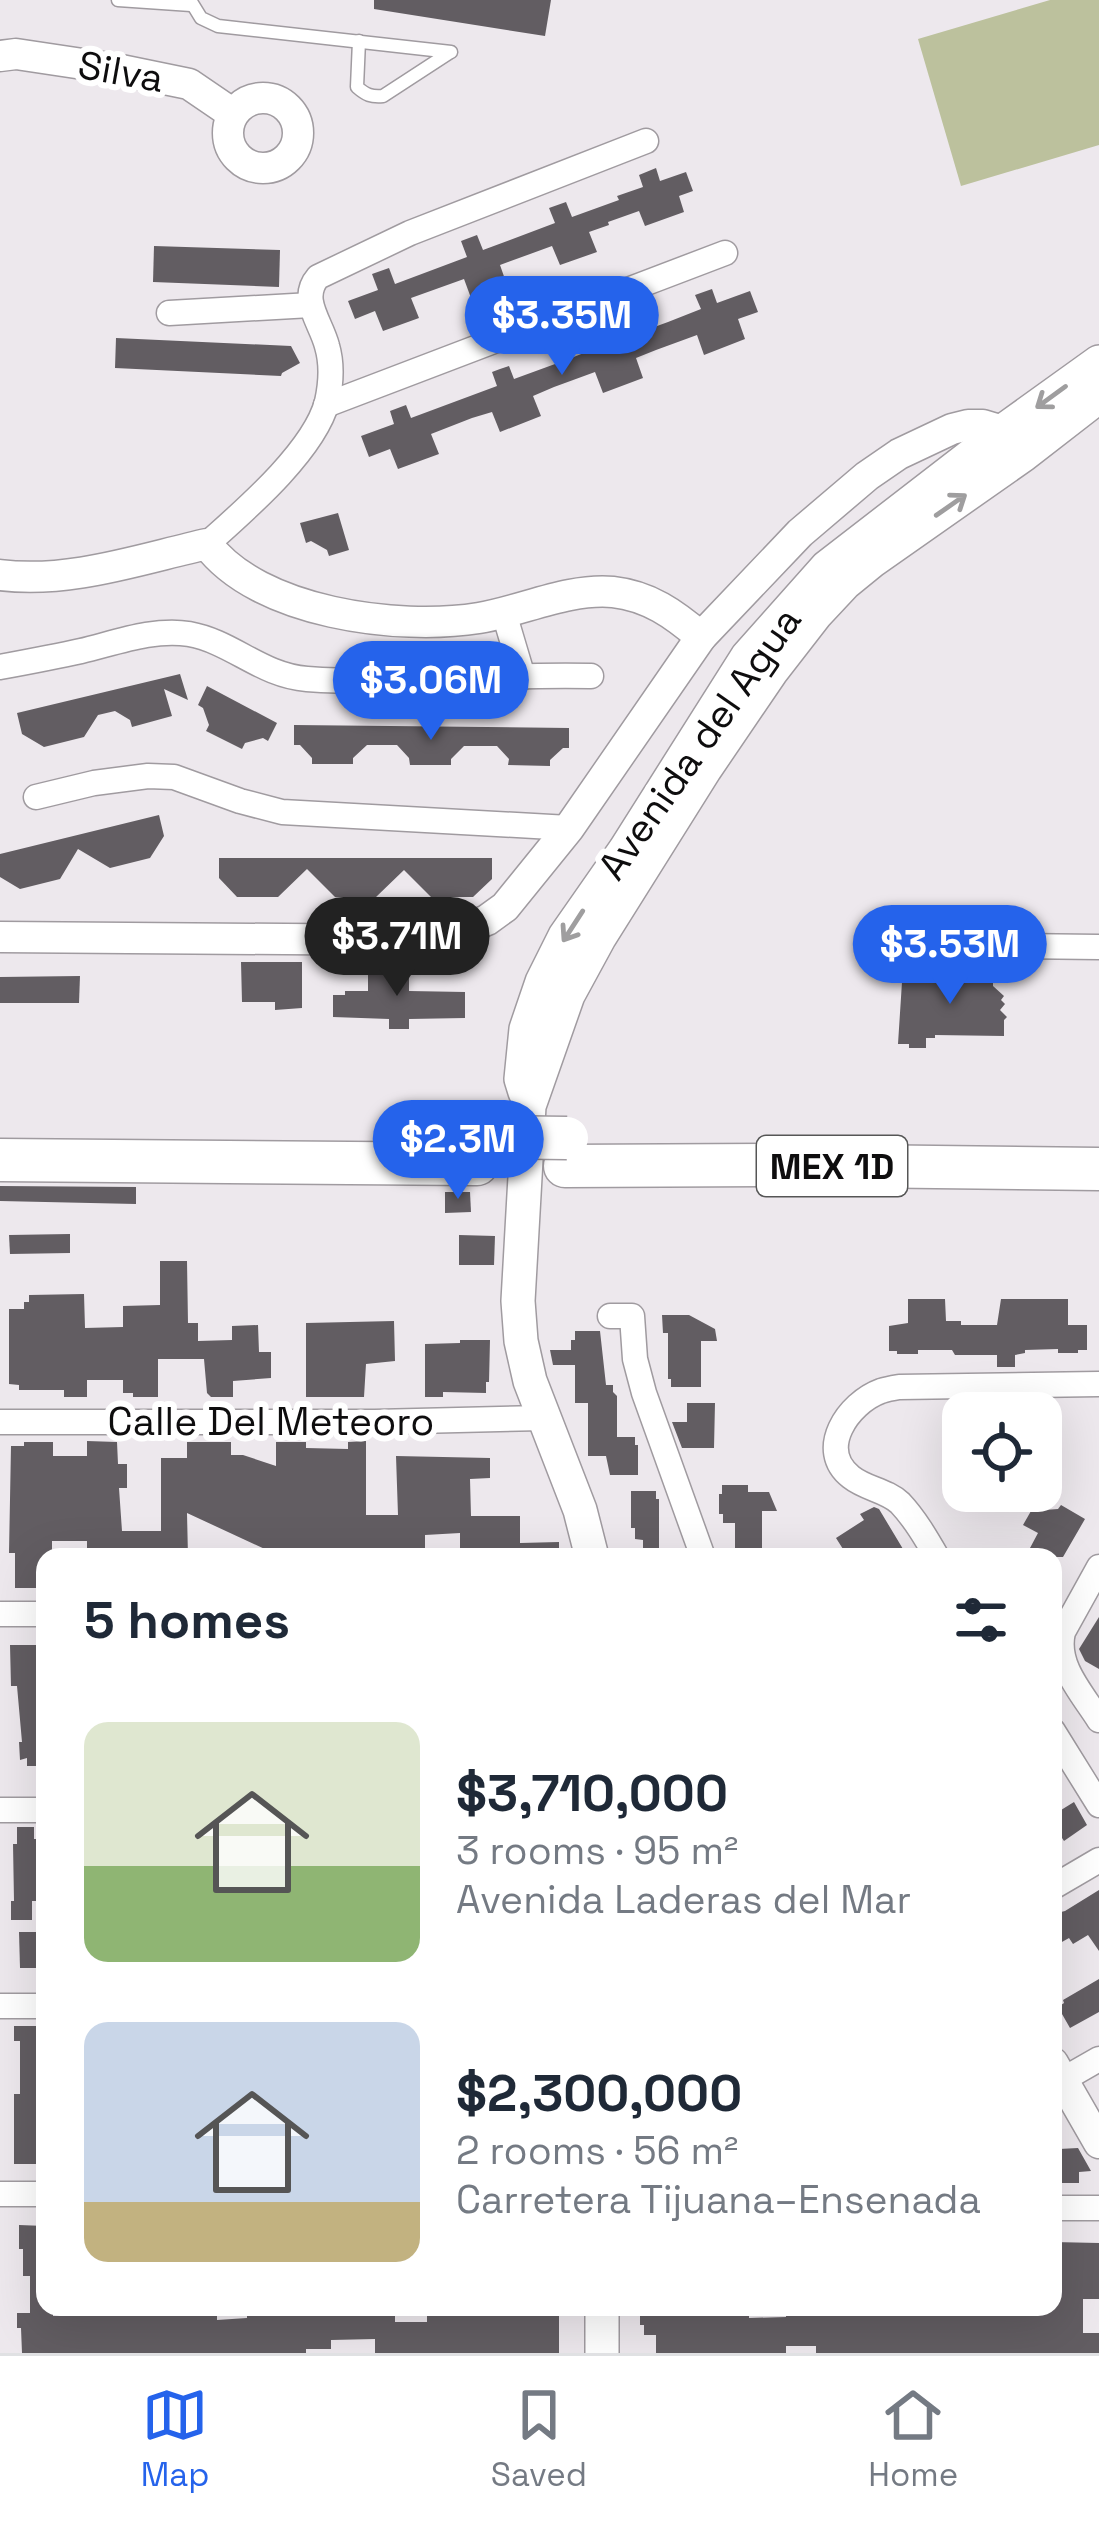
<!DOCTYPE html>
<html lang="en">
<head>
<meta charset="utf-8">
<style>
	:root { --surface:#fff; --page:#f2f2f3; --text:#1f2937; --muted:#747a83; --line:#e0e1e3; --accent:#2563eb }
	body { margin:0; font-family:"Space Grotesk",sans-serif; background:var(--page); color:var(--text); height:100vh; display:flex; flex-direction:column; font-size:45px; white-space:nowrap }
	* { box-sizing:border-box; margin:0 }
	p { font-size:39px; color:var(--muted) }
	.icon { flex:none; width:66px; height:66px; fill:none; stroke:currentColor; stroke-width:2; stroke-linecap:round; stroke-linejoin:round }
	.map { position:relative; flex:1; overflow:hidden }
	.side { position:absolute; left:36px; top:1548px; width:1026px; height:768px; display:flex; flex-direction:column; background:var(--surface); border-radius:24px; box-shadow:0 12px 48px #0002 }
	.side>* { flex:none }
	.buttons { position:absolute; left:942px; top:1392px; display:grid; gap:24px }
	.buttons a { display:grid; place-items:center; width:120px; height:120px; border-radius:24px; background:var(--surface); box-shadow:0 12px 48px #0002; font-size:60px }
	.price { position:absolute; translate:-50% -102px; padding:0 27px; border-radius:42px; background:var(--accent); color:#fff; font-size:39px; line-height:78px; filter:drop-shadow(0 3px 6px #0008) }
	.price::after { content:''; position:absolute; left:50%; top:72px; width:36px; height:27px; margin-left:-18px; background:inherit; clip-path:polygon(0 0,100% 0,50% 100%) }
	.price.active { background:#222; color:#fff }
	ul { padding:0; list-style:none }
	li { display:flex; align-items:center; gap:36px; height:300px; padding:0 48px }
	li span { display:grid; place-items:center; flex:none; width:336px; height:240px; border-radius:24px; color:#555 }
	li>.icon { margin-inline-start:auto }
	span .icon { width:144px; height:144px; fill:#fffc; stroke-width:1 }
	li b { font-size:51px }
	h2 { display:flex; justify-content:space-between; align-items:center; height:144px; padding:0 48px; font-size:51px }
	.tab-bar { display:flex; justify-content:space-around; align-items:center; height:168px; border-top:3px solid var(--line); background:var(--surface); font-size:33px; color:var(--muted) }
	.tab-bar a { display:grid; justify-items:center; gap:6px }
	.tab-bar .active { color:var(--accent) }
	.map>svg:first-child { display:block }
	.green { fill:#bcc19d }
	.building { fill:#625d62 }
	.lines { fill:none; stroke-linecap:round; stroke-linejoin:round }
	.service-casing { stroke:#a09ba0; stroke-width:15 }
	.minor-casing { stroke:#a09ba0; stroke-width:27 }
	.tertiary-casing { stroke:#a09ba0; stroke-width:33 }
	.secondary-casing { stroke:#a09ba0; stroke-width:36 }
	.motorway-casing { stroke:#a09ba0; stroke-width:45 }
	.service { stroke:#fff; stroke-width:12 }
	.minor { stroke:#fff; stroke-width:24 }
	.tertiary { stroke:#fff; stroke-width:30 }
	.secondary { stroke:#fff; stroke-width:33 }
	.motorway { stroke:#fff; stroke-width:42 }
	.motorway-bridge-casing { stroke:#a09ba0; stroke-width:45; stroke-linecap:butt }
	.motorway-bridge { stroke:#fff; stroke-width:42 }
	.oneway { stroke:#9f9e9f }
	.labels { text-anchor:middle; stroke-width:12; stroke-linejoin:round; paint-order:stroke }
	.shield { fill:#fff; stroke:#565656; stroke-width:3 }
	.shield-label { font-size:36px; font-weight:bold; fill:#0e0d0e }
	.street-label { font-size:39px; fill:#0e0d0e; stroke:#fff }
</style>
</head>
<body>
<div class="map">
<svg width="1099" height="2353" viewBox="0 0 1099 2353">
	<rect width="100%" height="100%" fill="#ede8ed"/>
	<polygon class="green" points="1050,0 1099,0 1099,145 961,186 918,39"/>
	<g class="building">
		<polygon points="374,0 551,0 545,36 374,9"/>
		<polygon points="656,168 660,181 686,172 693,191 679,196 684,212 645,226 639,211 608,222 609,225 589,232 597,252 560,265 552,246 500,265 507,285 471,298 464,279 411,298 419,318 383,331 375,311 355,319 348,301 378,290 372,274 389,268 395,284 467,257 461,241 477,235 483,250 555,223 549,208 566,202 572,217 619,200 617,196 643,187 639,175"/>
		<polygon points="154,246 280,250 279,287 153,282"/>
		<polygon points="712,289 717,303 750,291 758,312 738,319 745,339 704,355 697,335 656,350 636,358 643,378 603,393 595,372 554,387 533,396 541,416 500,432 492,412 472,418 431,434 439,454 398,469 390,449 369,457 361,436 394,424 390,411 406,405 411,418 497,386 492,372 500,369 509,366 514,379 566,360 599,347 594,333 610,327 616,341 668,322 701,309 695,295"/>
		<polygon points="116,338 291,346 300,363 282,373 281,376 115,368"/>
		<polygon points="338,513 349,550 329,556 327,550 311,541 306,543 300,523"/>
		<polygon points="180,674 188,700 164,689 172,716 132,727 130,720 115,711 98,715 84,737 44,747 22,734 17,713"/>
		<polygon points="207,686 277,723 268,741 263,738 245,743 242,749 206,731 209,725 203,708 198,705"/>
		<polygon points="294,725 569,728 569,748 563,748 550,760 550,766 508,765 509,759 497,746 464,746 451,759 451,765 410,765 409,758 397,745 367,745 353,758 353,764 312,764 312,758 300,745 294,745"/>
		<polygon points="159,815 164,836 150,858 110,868 78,849 60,879 20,889 0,877 0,854"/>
		<polygon points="219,858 492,858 492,879 473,897 431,897 404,870 376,897 335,897 307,869 278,897 237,897 219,878"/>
		<polygon points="241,962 302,962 302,1008 275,1010 275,1002 242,1002"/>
		<polygon points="368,962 409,962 409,991 465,992 465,1018 409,1019 409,1029 389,1029 389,1019 333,1017 333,995 345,995 345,991 368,991"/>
		<polygon points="973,969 993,969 993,986 1004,996 1001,1000 1005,1004 1000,1010 1007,1017 1004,1020 1004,1036 935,1035 935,1038 926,1038 926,1048 909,1048 909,1044 898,1044 902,982 916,982 916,975 973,972"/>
		<polygon points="80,976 79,1003 0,1003 0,977"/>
		<polygon points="0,1186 136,1187 136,1204 0,1201"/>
		<polygon points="445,1192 470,1192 471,1212 445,1213"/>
		<polygon points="70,1234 70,1253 10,1254 9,1235"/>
		<polygon points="459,1235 495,1236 494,1265 459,1265"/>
		<polygon points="160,1261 187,1261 188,1323 198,1323 198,1341 232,1340 232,1326 258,1325 259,1352 271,1352 271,1378 233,1381 233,1397 211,1397 207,1393 204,1359 158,1359 158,1397 133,1397 133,1393 123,1393 123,1380 87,1380 87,1397 64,1397 64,1390 19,1390 19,1385 9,1384 9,1309 24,1309 24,1302 29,1302 29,1295 84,1294 85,1328 123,1327 123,1306 160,1305"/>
		<polygon points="908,1299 945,1299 946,1321 961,1321 961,1325 997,1325 1001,1299 1068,1299 1068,1325 1087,1325 1087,1350 1078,1350 1078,1353 1058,1353 1058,1349 1025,1350 1025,1353 1015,1355 1015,1367 997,1367 997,1355 955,1355 952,1350 918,1350 918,1354 897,1354 897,1351 889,1351 889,1326 908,1323"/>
		<polygon points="662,1315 689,1315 715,1329 717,1341 701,1341 701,1387 671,1387 671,1379 668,1379 668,1333 663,1333"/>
		<polygon points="394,1321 395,1361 366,1364 364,1397 306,1397 306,1323"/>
		<polygon points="575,1331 600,1331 606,1385 613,1385 613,1392 617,1396 617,1437 635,1437 635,1445 638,1445 638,1475 610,1475 606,1456 588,1456 588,1403 575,1403 575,1365 553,1365 550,1350 571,1350 571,1340 575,1340"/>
		<polygon points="460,1340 490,1340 489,1382 486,1382 486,1393 443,1392 443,1397 425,1397 425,1344 460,1343"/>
		<polygon points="687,1403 715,1403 714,1448 682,1448 672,1422 687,1422"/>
		<polygon points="87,1441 117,1442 118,1464 127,1464 127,1488 119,1488 122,1531 161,1531 161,1458 187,1458 187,1442 231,1442 231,1455 243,1455 276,1466 276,1442 306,1442 306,1448 348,1449 348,1442 366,1441 366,1515 398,1515 396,1456 490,1458 490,1478 470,1479 471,1516 520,1516 520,1543 559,1542 559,1557 460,1557 460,1533 425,1535 425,1557 282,1557 187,1513 188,1557 87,1557 87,1541 52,1541 52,1557 45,1557 45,1588 15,1588 15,1553 9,1553 11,1446 24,1446 24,1442 53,1442 53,1456 87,1456"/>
		<polygon points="722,1485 748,1485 748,1492 769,1492 777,1511 762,1511 762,1550 759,1550 759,1557 735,1557 735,1523 723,1523 723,1514 719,1514 719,1494 722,1494"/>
		<polygon points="631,1491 656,1491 656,1499 659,1499 659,1557 643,1557 643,1540 635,1539 635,1528 631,1528"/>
		<polygon points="1061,1505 1085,1519 1063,1557 1046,1557 1030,1548 1038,1533 1023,1525 1031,1511 1058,1509"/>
		<polygon points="874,1507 879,1509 903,1549 888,1557 848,1557 836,1538 864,1520 860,1514"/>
		<polygon points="1099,1617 1099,1669 1085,1661 1079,1649"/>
		<polygon points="10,1645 42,1645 45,1647 45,1766 27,1766 27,1758 20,1760 19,1742 22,1742 17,1686 11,1686"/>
		<polygon points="1074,1802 1087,1825 1064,1841 1062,1838 1053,1844 1053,1815"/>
		<polygon points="17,1827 34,1827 34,1839 45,1839 45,1901 32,1901 32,1920 11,1920 11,1901 14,1901 13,1844 17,1844"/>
		<polygon points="1099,1890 1099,1951 1088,1935 1073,1944 1069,1938 1053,1947 1053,1914 1065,1911"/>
		<polygon points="19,1932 45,1932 45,1968 20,1968"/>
		<polygon points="1099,1979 1099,2012 1070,2028 1058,2007 1064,2003 1063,2000"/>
		<polygon points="14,2026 45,2026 45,2164 14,2164 14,2094 20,2094 20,2041 14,2041"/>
		<polygon points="1078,2148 1091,2171 1079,2172 1079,2183 1059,2183 1059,2149"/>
		<polygon points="19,2225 45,2226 45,2307 53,2307 53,2316 87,2315 87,2307 217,2307 217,2320 247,2318 247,2307 336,2309 336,2307 395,2307 395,2322 427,2322 427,2307 559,2307 559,2353 375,2353 375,2339 331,2340 331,2349 306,2349 306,2353 22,2353 21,2328 17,2328 17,2313 30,2313 30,2276 23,2276 23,2249 19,2249"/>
		<polygon points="1053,2242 1099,2243 1099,2299 1083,2299 1083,2333 1099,2333 1099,2353 816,2353 816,2346 786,2346 786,2353 656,2353 656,2335 644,2335 644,2325 640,2325 640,2307 749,2307 749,2318 786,2317 786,2311 831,2311 831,2307 868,2307 868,2312 910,2311 910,2307 1053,2307"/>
	</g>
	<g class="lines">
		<g class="service-casing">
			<g id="service">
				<polyline points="118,0 191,5"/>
				<polyline points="190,0 201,18 218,26 451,52"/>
				<path d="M 359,41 L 357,87 C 366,95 371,97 383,96 L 449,53"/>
			</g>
		</g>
		<g class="minor-casing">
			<g id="minor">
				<polyline points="169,313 311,305"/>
				<polyline points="326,405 725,253"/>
				<path d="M 207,544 C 244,511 314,451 327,402 C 331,384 332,363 327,346 C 321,322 299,299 318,277 L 410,233 L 646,141"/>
				<polyline points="504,613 523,677"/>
				<path d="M 0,667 C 27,662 54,657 81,651 C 115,643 154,628 189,634 C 233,642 260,675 307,679 C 402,686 496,673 591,676"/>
				<polyline points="36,797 94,783 148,776 174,777 240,801 282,812 569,828"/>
				<polyline points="884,932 921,942 943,945 1099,947"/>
				<polyline points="610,1316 632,1316 635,1359 644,1393 703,1557"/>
				<polyline points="0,1422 375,1422 543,1418"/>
				<path d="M 937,1557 C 926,1538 915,1519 900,1503 C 886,1490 866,1489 851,1477 C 816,1450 848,1403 881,1391 C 887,1389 893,1388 899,1387 L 1099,1384"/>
				<path d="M 1099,1567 L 1063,1632 C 1055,1665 1082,1693 1099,1720"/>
				<polyline points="0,1614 45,1614"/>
				<polyline points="1053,1731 1099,1805"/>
				<polyline points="0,1810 45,1810"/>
				<polyline points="1053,1887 1099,1860"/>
				<polyline points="0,2006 45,2006"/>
				<polyline points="1064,2079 1099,2059"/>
				<polyline points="0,2194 45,2194"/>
				<polyline points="1053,2208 1099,2208"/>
			</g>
		</g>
		<g class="tertiary-casing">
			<g id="tertiary">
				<polyline points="0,56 16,54 116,69 189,84 233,114"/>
				<circle cx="263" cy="133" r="35"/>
				<path d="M 0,575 C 69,584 140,559 207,544 C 258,613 398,631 479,618 C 522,611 568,588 613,592 C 649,596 674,614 701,637"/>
				<polyline points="0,937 409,940 442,936 468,928 487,920 505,907 569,828 701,637 800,533 867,476 899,454 952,429 968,425 983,425 1003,431 1016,447"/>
				<polyline points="1053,2063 1099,2143"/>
			</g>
		</g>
		<g class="secondary-casing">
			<g id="secondary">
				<polyline points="525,1092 521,1079 526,1029 542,982 565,936 625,850 747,657 827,567 1003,431 1099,362"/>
				<polyline points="592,1557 580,1510 530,1381 521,1341 518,1301 529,1106 568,995 599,938 705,769 771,672 816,614 845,583 872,561 1023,455 1099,396"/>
				<polyline points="602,2307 602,2353"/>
			</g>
		</g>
		<g class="motorway-casing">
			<g id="motorway">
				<polyline points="0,1160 477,1164"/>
				<polyline points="565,1166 771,1165 1099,1169"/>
			</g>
		</g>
		<use href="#service" class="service"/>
		<use href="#minor" class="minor"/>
		<use href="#tertiary" class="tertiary"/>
		<use href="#secondary" class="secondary"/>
		<use href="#motorway" class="motorway"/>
		<g class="motorway-bridge-casing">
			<polyline id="motorway-bridge" points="476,1137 567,1138"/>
		</g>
		<use href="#motorway-bridge" class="motorway-bridge"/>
	</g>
	<defs><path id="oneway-shaft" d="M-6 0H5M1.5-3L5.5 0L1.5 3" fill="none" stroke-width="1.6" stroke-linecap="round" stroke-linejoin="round" transform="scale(3)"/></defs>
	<g class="oneway">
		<use href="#oneway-shaft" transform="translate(1051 397) rotate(144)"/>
		<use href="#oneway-shaft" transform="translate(951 505) rotate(-35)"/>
		<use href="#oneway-shaft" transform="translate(573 926) rotate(123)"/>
	</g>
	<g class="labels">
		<rect class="shield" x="757" y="1136" width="150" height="60" rx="9"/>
		<g class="shield-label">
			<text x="832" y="1179">MEX 1D</text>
		</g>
		<g class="street-label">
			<text transform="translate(121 71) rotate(10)" y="14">Silva</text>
			<text transform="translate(699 743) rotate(-55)" y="14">Avenida del Agua</text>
			<text x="271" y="1435">Calle Del Meteoro</text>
		</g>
	</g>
</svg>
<div class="buttons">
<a><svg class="icon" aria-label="locate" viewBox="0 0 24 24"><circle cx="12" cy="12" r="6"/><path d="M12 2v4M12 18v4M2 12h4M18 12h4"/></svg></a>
</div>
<b class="price" style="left:562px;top:378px">$3.35M</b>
<b class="price" style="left:431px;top:743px">$3.06M</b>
<b class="price active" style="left:397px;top:999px">$3.71M</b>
<b class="price" style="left:950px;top:1007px">$3.53M</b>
<b class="price" style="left:458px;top:1202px">$2.3M</b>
<section class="side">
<h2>5 homes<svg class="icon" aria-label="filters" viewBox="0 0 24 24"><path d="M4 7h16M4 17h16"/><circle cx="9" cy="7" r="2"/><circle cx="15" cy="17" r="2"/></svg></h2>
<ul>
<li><span style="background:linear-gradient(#dfe7d0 60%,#8fb573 0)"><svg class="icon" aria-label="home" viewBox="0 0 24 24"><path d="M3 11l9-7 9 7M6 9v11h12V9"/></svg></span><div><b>$3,710,000</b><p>3 rooms · 95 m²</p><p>Avenida Laderas del Mar</p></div></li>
<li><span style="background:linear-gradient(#c9d6e8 75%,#c2b280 0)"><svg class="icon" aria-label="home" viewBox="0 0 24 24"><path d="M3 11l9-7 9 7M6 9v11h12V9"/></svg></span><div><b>$2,300,000</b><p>2 rooms · 56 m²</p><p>Carretera Tijuana–Ensenada</p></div></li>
</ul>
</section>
</div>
<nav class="tab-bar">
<a class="active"><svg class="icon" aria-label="map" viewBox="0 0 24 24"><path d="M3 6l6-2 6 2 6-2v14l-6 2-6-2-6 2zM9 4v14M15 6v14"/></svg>Map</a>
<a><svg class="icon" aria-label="saved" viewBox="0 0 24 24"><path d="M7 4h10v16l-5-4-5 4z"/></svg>Saved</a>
<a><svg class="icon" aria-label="home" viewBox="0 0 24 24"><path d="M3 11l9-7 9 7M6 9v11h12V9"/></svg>Home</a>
</nav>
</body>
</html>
